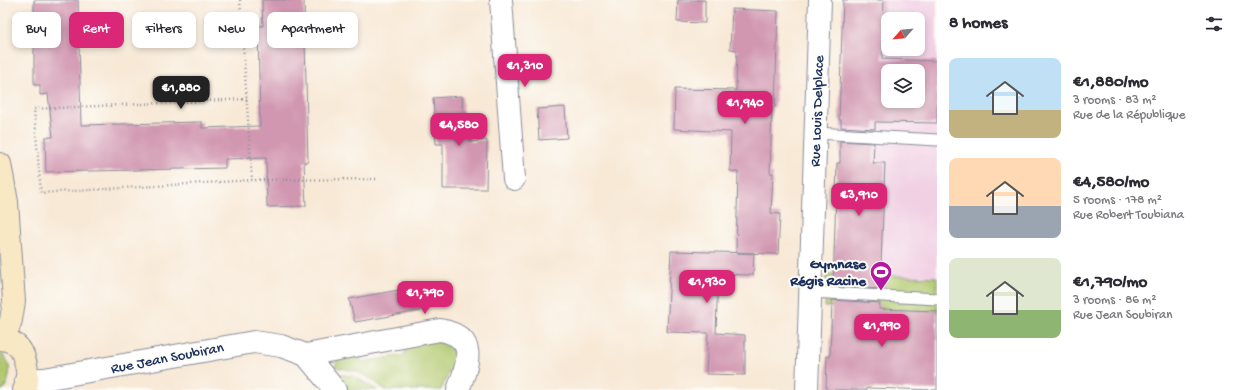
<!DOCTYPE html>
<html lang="en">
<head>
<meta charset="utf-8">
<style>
	:root { --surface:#fff; --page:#f7f7f7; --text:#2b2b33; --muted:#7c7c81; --accent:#db2777 }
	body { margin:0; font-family:"Gochi Hand",sans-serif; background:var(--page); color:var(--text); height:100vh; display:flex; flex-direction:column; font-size:15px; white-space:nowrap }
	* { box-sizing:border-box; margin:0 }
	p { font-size:13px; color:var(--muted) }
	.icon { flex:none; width:22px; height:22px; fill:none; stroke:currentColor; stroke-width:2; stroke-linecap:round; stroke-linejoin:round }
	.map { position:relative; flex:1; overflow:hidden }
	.side { display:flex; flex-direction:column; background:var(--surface); width:300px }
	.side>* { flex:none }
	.hud { position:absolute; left:12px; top:12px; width:380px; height:36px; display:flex; gap:8px }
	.needle { width:26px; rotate:243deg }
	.controls { position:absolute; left:881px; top:12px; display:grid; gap:8px }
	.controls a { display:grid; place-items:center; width:44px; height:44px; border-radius:8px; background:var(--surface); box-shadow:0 2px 6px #0003; font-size:20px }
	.price { position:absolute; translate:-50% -34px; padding:0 9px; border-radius:8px; background:var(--accent); color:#fff; font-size:13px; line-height:26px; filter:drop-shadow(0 1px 2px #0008) }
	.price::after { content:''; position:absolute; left:50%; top:24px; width:12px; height:9px; margin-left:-6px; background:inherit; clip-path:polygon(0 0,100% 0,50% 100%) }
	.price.current { background:#222; color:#fff }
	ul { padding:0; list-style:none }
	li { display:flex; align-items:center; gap:12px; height:100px; padding:0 12px }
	li span { display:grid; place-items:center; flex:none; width:112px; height:80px; border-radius:8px; color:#555 }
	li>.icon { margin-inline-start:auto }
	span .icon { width:48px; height:48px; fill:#fffc; stroke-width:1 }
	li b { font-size:17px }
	h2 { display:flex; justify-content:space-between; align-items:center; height:48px; padding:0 12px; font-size:17px }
	.pill { padding:0 14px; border-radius:8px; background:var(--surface); box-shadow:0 2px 6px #0003; font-size:14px; line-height:36px }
	.pill.current { background:var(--accent); color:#fff }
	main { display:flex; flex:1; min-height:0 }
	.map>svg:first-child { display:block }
	.built { fill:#f1d0e4; fill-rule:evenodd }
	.green { fill:#b1c86d; stroke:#667c66 }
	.building { fill:#d197b1; fill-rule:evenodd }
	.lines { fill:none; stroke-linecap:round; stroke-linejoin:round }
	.lane-casing { stroke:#8a8c9a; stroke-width:13 }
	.street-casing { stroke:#8a8c9a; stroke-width:24 }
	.secondary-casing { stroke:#8a8c9a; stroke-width:24 }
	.path { stroke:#8a8c9a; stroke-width:2.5; stroke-dasharray:1 3; stroke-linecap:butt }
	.lane { stroke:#fff; stroke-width:11 }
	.street { stroke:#fff; stroke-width:22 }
	.secondary { stroke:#f8e8c3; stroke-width:22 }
	.labels { text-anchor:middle; stroke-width:4; stroke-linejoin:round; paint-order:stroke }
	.street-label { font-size:15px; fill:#1b2f5e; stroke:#fdfcf7 }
	.poi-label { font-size:15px; font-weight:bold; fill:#1b2f5e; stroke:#fdfcf7; text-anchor:end }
</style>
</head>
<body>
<main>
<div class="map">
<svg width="937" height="390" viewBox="0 0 937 390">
	<rect width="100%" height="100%" fill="#fdfcf7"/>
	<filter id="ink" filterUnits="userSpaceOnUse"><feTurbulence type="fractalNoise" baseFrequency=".025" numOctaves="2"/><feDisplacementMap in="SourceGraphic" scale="8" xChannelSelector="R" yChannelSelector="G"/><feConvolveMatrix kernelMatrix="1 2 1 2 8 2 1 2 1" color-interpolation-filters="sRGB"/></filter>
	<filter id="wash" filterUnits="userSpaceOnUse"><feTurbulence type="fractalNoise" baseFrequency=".012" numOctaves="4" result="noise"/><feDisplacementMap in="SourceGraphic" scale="16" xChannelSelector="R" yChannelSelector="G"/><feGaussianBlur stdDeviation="0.9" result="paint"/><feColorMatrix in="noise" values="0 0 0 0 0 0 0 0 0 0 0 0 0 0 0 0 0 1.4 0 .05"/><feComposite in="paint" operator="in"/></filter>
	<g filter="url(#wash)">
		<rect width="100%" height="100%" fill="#f8e9d7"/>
		<path class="built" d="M 843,0 L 937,0 L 937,277 L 833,273 L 840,146 ZM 888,19 L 918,19 L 918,49 L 888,49 ZM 888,71 L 918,71 L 918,101 L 888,101 Z"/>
		<g class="green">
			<polygon points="826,274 937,277 937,311 825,307"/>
			<path d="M 430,340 C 449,344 459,350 454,371 L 449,372 L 441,390 L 385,390 L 373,380 L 356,371 L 335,367 L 338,358 L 358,353 L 363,362 L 404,355 L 408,346 Z"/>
			<path d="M 0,353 C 13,360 11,380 3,390 L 0,390 Z"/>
			<polygon points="333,374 353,376 377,390 345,390"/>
		</g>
		<g id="blocks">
			<g class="building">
				<polygon points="34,0 78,0 81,125 202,122 202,128 260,126 258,26 263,26 262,0 304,0 308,162 304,162 306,206 267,207 266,158 225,159 225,168 46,172 45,137 53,137 48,94 40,95 40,85 34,85"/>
				<polygon points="678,0 705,0 705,23 677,22"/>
				<path d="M 843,0 L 884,0 L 882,59 L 937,61 L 937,123 L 875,122 L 875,129 L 841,127 L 841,120 L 839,120 ZM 888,71 L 918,71 L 918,101 L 888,101 Z"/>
				<polygon points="732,9 778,11 775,107 772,107 770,173 773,173 771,213 780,214 778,254 736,253 738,172 730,171 731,132 674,129 675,89 736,90 737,50 730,49"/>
				<polygon points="462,96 464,127 469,126 470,142 487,140 486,189 443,189 443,144 436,144 433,98"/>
				<polygon points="565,107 567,138 539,140 537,109"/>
				<polygon points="840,141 874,143 873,163 885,163 880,289 833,286 837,163 840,163"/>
				<polygon points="671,251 754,253 753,275 718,274 716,333 745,335 745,375 706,374 708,333 667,332"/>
				<polygon points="415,287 420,311 355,322 349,299"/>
				<polygon points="832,300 880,303 879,309 937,311 937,390 867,388 867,390 826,390 827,356 830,357"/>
			</g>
		</g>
	</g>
	<g filter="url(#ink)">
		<use href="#blocks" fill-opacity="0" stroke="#8a8c9a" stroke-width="1"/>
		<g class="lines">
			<g class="lane-casing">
				<g id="lane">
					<polyline points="816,133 937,140"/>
					<polyline points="811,292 937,299"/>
				</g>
			</g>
			<g class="street-casing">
				<g id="street">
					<polyline points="501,0 514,179"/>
					<polyline points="306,355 335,390"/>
					<path d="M 26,380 L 44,379 L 254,342 L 281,346 L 306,355 L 440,330 C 479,337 468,364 458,390"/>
					<polyline points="807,390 820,0"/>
				</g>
			</g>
			<g class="secondary-casing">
				<g id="secondary">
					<polyline points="0,164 7,202 14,301 11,320 4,339"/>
					<path d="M 0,339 C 5,339 11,341 15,344 C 26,352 31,379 24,390"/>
				</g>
			</g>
			<g class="path">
				<polyline points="240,0 252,180"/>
				<polyline points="247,99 34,109 41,193 252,180 379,179"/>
			</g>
			<use href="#lane" class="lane"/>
			<use href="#street" class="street"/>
			<use href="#secondary" class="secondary"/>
		</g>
	</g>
	<defs>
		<g id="stadium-pin" transform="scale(1.15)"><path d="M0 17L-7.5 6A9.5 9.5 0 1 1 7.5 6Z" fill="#b5179e" stroke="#fdfcf7"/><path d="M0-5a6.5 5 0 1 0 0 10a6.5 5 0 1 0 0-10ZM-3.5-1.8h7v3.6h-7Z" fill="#fff"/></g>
	</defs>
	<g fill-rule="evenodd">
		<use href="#stadium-pin" x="881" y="272"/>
	</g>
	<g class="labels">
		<g class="street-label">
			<text transform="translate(816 111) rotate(-88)" y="5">Rue Louis Delplace</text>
			<text transform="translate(167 357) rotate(-11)" y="5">Rue Jean Soubiran</text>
		</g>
		<g class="poi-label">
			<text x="866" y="268">Gymnase<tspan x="866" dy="17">Régis Racine</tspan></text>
		</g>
	</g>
</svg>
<div class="controls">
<a><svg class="needle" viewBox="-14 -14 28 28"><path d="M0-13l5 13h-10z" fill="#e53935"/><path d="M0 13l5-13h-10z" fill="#7c7c81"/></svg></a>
<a><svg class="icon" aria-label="layers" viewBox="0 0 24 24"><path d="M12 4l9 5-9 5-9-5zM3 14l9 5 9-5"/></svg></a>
</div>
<b class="price" style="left:525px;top:88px">€1,310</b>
<b class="price current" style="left:181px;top:110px">€1,880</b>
<b class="price" style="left:745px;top:125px">€1,940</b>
<b class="price" style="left:459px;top:147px">€4,580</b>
<b class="price" style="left:859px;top:217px">€3,910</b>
<b class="price" style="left:707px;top:304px">€1,930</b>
<b class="price" style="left:425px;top:315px">€1,790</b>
<b class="price" style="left:882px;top:348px">€1,990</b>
<div class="hud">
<a class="pill">Buy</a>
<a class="pill current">Rent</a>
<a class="pill">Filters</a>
<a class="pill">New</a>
<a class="pill">Apartment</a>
</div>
</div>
<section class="side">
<h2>8 homes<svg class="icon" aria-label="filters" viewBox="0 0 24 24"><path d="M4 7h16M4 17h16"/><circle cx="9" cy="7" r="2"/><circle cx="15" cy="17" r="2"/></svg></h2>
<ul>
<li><span style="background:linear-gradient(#bfe0f5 65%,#c2b280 0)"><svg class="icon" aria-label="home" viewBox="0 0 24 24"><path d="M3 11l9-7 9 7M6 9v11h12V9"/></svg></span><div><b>€1,880/mo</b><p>3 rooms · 83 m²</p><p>Rue de la République</p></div></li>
<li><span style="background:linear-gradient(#ffd9b3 60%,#9aa5b1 0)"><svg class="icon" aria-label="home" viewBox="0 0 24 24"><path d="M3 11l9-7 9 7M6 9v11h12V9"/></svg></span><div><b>€4,580/mo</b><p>5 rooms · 178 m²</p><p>Rue Robert Toubiana</p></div></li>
<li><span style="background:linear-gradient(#dfe7d0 65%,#8fb573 0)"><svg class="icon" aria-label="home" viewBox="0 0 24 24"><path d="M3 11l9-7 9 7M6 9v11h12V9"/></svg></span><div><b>€1,790/mo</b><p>3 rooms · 86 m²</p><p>Rue Jean Soubiran</p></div></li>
</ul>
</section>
</main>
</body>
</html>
